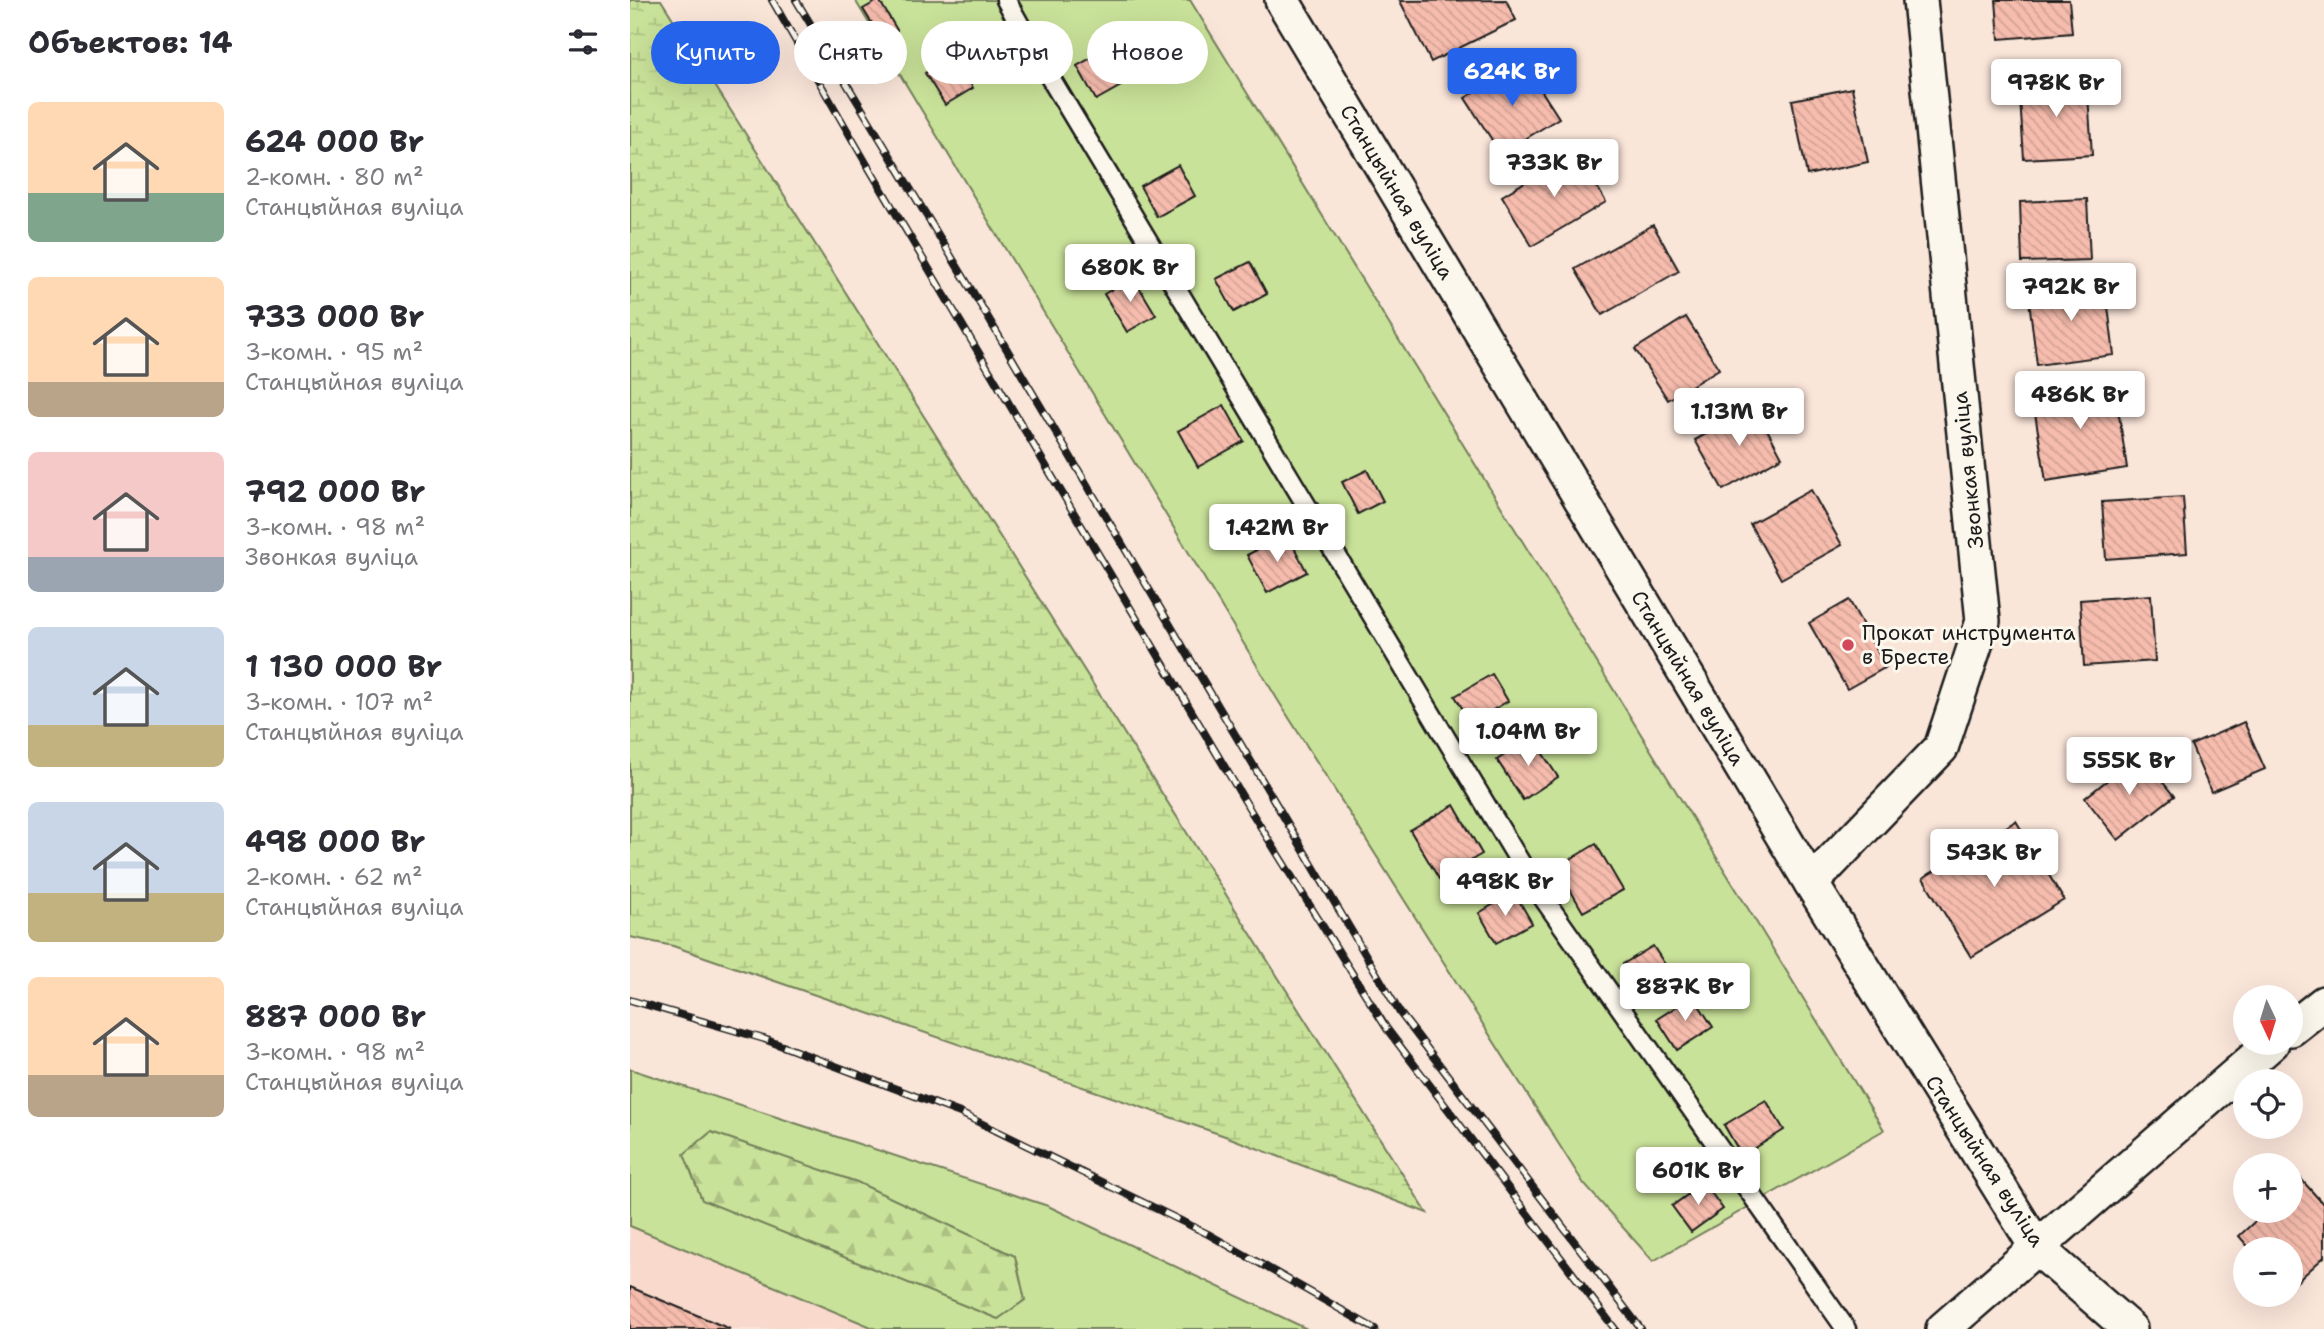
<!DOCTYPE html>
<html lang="ru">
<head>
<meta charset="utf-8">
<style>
	:root { --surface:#fff; --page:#f7f7f7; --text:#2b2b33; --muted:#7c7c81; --accent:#2563eb }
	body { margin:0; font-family:"Shantell Sans",sans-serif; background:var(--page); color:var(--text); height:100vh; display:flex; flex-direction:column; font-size:26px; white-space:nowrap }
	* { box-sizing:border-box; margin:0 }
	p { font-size:23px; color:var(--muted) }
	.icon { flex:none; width:38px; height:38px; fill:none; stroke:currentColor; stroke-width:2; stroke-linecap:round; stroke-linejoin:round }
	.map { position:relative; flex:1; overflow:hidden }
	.drawer { display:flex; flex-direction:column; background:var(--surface); width:630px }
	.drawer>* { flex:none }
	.banner { position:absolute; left:21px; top:21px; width:665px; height:63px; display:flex; gap:14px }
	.needle { width:46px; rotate:176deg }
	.controls { position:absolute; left:1603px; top:985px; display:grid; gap:14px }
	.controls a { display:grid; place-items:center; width:70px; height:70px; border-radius:50%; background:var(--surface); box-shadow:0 7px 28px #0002; font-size:35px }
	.price { position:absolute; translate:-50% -60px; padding:0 16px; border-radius:7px; background:#fff; color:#222; font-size:23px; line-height:46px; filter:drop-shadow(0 2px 4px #0008) }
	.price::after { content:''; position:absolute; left:50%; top:42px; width:21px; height:16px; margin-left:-10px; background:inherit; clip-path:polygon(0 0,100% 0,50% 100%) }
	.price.on { background:var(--accent); color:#fff }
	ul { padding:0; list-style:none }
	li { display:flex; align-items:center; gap:21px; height:175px; padding:0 28px }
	li span { display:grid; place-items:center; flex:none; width:196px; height:140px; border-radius:10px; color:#555 }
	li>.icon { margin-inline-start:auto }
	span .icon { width:84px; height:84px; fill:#fffc; stroke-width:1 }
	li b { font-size:30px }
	h2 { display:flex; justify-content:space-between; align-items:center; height:84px; padding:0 28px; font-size:30px }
	.pill { padding:0 24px; border-radius:32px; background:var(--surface); box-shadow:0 7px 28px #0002; font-size:24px; line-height:63px }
	.pill.on { background:var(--accent); color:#fff }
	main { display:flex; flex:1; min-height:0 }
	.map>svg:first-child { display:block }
	.built { fill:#f9d9cc }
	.green { fill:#c9e299; stroke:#727f5a; stroke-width:2 }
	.forest { fill:url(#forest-firs); stroke:#727f5a; stroke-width:2 }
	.wetland { fill:url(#wetland-marsh); stroke:#727f5a; stroke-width:2 }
	.building { fill:url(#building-back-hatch); stroke:#1c1c1c; stroke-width:2 }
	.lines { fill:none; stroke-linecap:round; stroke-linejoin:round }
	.lane-casing { stroke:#1c1c1c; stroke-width:23 }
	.street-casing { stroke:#1c1c1c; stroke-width:38 }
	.lane { stroke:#fbf7ec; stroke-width:18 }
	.street { stroke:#fbf7ec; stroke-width:33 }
	.rail-casing { stroke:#1c1c1c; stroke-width:8 }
	.rail { stroke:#fbf7ec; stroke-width:5; stroke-dasharray:16; stroke-linecap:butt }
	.poi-dot { fill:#d1495b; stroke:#fbf7ec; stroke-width:2.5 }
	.labels { text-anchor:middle; stroke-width:6; stroke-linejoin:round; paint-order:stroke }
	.street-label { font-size:21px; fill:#1c1c1c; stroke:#fbf7ec }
	.poi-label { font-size:21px; fill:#1c1c1c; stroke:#fbf7ec; text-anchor:start }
</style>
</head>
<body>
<main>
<section class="drawer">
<h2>Объектов: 14<svg class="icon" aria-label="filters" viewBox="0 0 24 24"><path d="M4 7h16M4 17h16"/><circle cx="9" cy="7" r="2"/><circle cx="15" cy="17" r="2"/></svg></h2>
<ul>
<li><span style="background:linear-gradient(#ffd9b3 65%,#7fa58c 0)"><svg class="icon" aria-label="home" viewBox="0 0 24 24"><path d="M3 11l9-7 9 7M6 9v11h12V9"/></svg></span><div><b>624 000 Br</b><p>2-комн. · 80 m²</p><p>Станцыйная вуліца</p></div></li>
<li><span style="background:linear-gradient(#ffd9b3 75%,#b9a48a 0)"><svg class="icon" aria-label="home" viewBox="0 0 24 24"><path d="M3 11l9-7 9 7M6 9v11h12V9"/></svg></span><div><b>733 000 Br</b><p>3-комн. · 95 m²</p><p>Станцыйная вуліца</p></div></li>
<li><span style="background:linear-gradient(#f6c9c9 75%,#9aa5b1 0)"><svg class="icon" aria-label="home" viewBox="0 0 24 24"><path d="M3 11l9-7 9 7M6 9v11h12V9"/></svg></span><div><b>792 000 Br</b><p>3-комн. · 98 m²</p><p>Звонкая вуліца</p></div></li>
<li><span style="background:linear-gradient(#c9d6e8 70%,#c2b280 0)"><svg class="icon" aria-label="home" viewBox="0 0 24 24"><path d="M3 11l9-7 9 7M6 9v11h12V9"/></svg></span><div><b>1 130 000 Br</b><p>3-комн. · 107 m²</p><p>Станцыйная вуліца</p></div></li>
<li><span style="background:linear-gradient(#c9d6e8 65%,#c2b280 0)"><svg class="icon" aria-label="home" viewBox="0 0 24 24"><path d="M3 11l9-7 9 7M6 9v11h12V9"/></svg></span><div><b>498 000 Br</b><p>2-комн. · 62 m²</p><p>Станцыйная вуліца</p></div></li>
<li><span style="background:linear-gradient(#ffd9b3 70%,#b9a48a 0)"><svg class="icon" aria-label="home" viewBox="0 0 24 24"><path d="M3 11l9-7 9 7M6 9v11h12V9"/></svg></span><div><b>887 000 Br</b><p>3-комн. · 98 m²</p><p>Станцыйная вуліца</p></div></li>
</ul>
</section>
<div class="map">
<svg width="1694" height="1329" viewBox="0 0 1694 1329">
	<defs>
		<pattern id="forest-firs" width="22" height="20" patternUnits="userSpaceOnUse" patternTransform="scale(1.75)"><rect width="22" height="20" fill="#c9e299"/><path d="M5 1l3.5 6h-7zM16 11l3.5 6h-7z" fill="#acc183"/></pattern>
		<pattern id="wetland-marsh" width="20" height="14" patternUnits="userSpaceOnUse" patternTransform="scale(1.75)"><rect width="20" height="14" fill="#c9e299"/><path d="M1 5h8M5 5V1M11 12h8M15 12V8" fill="none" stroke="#acc183"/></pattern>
		<pattern id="building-back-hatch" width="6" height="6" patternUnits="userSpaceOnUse" patternTransform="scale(1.75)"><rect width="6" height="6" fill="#f6bcad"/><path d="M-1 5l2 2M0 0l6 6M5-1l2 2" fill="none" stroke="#d2a194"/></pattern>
	</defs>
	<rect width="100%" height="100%" fill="#fae5d9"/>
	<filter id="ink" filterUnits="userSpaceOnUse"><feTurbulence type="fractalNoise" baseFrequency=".0143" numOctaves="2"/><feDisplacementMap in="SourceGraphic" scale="14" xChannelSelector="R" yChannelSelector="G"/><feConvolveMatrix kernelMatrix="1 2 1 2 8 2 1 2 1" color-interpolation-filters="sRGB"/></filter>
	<g filter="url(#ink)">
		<polygon class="built" points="0,1226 246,1329 0,1329"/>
		<g class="green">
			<polygon points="225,0 560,0 1254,1130 1023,1261 954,1184 649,702"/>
			<polygon points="0,1069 418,1206 677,1329 246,1329 0,1226"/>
		</g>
		<polygon class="forest" points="81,1132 227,1182 385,1256 395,1300 368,1319 72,1200 54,1154"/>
		<polygon class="wetland" points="0,0 31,0 797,1213 595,1136 43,946 0,937"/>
		<g class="building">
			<polygon points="249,0 267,30 252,40 233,9"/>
			<polygon points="876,0 886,20 801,62 770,1"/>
			<polygon points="1366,0 1439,0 1442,33 1369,39"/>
			<polygon points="477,49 496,83 466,100 447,66"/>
			<polygon points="323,56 343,88 315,105 295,73"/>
			<polygon points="893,62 929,118 871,154 835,98"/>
			<polygon points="1457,79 1462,155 1394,159 1389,83"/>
			<polygon points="1222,88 1238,162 1177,175 1162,100"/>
			<polygon points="946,151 976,202 902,246 872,196"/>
			<polygon points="548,165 565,196 527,217 510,186"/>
			<polygon points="1457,199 1460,260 1392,262 1390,202"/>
			<polygon points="1023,225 1049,271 972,315 945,269"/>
			<polygon points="620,262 637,294 604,312 586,279"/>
			<polygon points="503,277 526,315 497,332 474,294"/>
			<polygon points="1475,282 1484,355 1407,365 1398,292"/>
			<polygon points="1056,317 1089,369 1038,400 1005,349"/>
			<polygon points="1484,382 1497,468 1416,481 1402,395"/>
			<polygon points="594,405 614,441 568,467 548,431"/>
			<polygon points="1125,407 1152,457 1093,490 1065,440"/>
			<polygon points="737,470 753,501 728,514 712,482"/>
			<polygon points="1181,490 1212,545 1151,579 1120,524"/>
			<polygon points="1553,497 1557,553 1476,559 1472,502"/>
			<polygon points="657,534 677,572 637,593 617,555"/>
			<polygon points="1521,595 1525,661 1454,666 1450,600"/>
			<polygon points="1219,600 1256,667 1217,689 1179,623"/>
			<polygon points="862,674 878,701 841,723 825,696"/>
			<polygon points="1614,722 1635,769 1581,792 1561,745"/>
			<polygon points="902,737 928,777 893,800 867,760"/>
			<polygon points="1510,754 1544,796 1488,840 1455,798"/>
			<polygon points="824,805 852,854 809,879 780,830"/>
			<polygon points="1386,821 1434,900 1341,957 1293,878"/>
			<polygon points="966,844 993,890 953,912 927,867"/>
			<polygon points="884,892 902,923 866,943 849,913"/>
			<polygon points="1023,946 1045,980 1015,998 993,964"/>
			<polygon points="1063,996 1083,1027 1047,1050 1027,1019"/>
			<polygon points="1136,1100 1154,1130 1112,1156 1094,1125"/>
			<polygon points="1671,1179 1694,1205 1694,1257 1661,1287 1661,1250 1621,1250 1609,1236 1636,1211 1661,1211 1661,1189"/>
			<polygon points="1074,1183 1093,1209 1061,1232 1042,1206"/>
			<polygon points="0,1287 100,1329 0,1329"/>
		</g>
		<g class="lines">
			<g class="lane-casing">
				<polyline id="lane" points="376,0 406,54 902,882 1216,1329"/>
			</g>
			<g class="street-casing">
				<g id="street">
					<polyline points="652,0 1181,883 1407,1248 1500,1329"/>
					<polyline points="1181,883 1311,748 1353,621 1290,0"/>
					<polyline points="1661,1029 1694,1003"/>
					<polyline points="1313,1329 1642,1043"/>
				</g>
			</g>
			<use href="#lane" class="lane"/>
			<use href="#street" class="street"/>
			<g class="rail-casing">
				<g id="rail">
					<polyline points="142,0 236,163 622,813 757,1029 985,1329"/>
					<polyline points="166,0 347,299 770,1013 1011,1329"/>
					<polyline points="0,1000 134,1039 330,1113 578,1234 745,1329"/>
				</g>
			</g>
			<use href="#rail" class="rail"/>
		</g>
	</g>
	<circle class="poi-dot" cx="1218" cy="645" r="7"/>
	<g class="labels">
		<g class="street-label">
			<text transform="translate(767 192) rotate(59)" y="7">Станцыйная вуліца</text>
			<text transform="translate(1338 470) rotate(-96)" y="7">Звонкая вуліца</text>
			<text transform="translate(1058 678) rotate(59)" y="7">Станцыйная вуліца</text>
			<text transform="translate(1355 1161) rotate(57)" y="7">Станцыйная вуліца</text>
		</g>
		<g class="poi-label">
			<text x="1232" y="640">Прокат инструмента<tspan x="1232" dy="24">в Бресте</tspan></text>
		</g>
	</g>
</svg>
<div class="controls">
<a><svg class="needle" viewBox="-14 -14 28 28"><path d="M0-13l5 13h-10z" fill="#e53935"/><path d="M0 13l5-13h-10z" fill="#7c7c81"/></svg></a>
<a><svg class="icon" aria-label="locate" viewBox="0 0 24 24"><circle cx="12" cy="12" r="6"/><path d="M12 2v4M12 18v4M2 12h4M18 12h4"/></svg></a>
<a>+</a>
<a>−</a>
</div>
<b class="price on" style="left:882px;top:108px">624K Br</b>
<b class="price" style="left:1426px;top:119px">978K Br</b>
<b class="price" style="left:924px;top:199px">733K Br</b>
<b class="price" style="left:500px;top:304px">680K Br</b>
<b class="price" style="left:1441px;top:323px">792K Br</b>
<b class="price" style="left:1450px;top:431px">486K Br</b>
<b class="price" style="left:1109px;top:448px">1.13M Br</b>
<b class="price" style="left:647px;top:564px">1.42M Br</b>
<b class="price" style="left:898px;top:768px">1.04M Br</b>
<b class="price" style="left:1499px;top:797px">555K Br</b>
<b class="price" style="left:1364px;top:889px">543K Br</b>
<b class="price" style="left:875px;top:918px">498K Br</b>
<b class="price" style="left:1055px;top:1023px">887K Br</b>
<b class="price" style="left:1068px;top:1207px">601K Br</b>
<div class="banner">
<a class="pill on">Купить</a>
<a class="pill">Снять</a>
<a class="pill">Фильтры</a>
<a class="pill">Новое</a>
</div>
</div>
</main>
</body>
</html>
